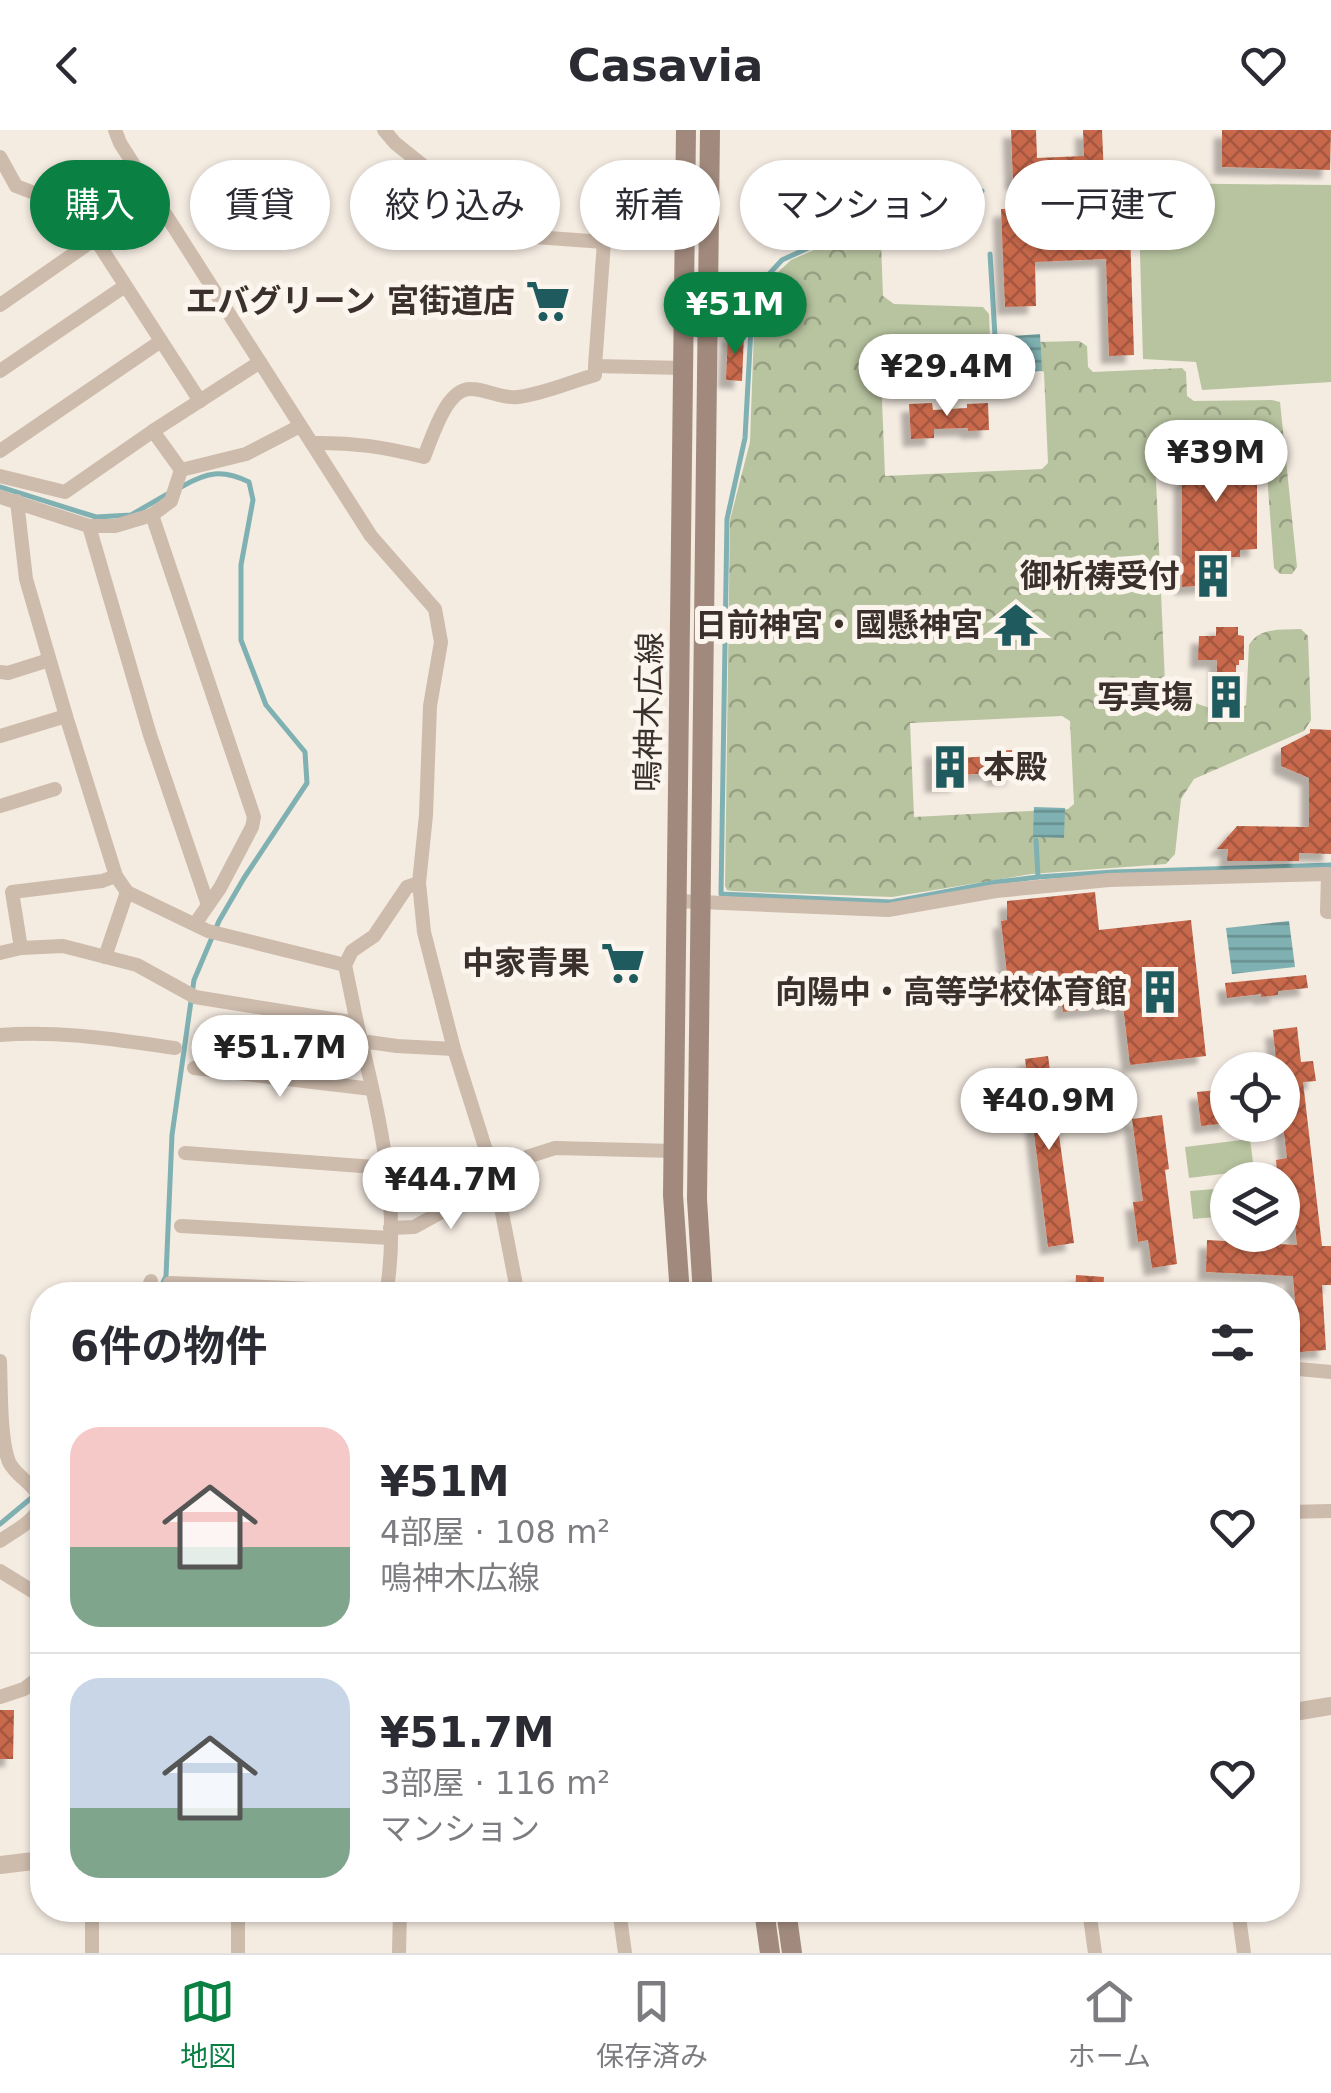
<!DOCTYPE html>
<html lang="ja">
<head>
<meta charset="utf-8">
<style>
	:root { --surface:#fff; --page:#f7f7f7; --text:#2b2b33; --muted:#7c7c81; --line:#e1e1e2; --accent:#0b8043 }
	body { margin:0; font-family:"DejaVu Sans","Noto Sans JP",sans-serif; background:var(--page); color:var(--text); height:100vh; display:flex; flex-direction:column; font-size:38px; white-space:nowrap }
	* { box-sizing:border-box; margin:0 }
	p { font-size:32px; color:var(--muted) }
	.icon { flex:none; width:55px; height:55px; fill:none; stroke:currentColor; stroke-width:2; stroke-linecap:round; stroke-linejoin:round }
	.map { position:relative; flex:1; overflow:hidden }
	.drawer { position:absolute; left:30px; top:1152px; width:1270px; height:640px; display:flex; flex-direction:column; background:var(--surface); border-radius:40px; box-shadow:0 2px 8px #0004 }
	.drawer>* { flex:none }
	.top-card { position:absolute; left:30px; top:30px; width:1272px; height:90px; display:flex; gap:20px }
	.controls { position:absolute; left:1210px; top:922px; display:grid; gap:20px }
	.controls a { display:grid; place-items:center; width:90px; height:90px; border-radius:50%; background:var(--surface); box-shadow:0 2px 8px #0004; font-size:50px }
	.price { position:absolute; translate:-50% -85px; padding:0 22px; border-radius:35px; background:#fff; color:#222; font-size:32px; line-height:65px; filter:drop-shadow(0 2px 5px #0008) }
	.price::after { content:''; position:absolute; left:50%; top:60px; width:30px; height:22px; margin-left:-15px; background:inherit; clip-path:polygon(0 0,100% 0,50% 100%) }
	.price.selected { background:var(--accent); color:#fff }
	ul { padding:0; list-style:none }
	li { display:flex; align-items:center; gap:30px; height:250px; padding:0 40px }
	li+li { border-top:2px solid var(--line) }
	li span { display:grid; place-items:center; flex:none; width:280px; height:200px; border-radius:30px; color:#555 }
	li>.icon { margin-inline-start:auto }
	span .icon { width:120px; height:120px; fill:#fffc; stroke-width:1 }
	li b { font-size:42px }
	h2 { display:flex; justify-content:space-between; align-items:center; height:120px; padding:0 40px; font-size:42px }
	.chip { padding:0 35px; border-radius:45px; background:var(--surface); box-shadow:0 2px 8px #0004; font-size:35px; line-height:90px }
	.chip.selected { background:var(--accent); color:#fff }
	header { display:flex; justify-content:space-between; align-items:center; height:130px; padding:0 40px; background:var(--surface); font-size:45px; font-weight:800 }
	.tab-bar { display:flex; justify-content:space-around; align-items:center; height:140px; border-top:2px solid var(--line); background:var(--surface); font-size:28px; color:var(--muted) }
	.tab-bar a { display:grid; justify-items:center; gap:5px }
	.tab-bar .selected { color:var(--accent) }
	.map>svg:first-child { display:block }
	.grass { fill:#b8c4a0 }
	.forest { fill:url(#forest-crowns); fill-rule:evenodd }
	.water { fill:url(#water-rules) }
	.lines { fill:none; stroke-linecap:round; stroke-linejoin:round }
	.stream { stroke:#7fb0b2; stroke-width:5 }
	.building { fill:url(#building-cross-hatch); filter:url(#shadow) }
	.minor { stroke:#cdbbac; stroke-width:14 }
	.tertiary { stroke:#cdbbac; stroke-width:18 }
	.secondary { stroke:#a18a7d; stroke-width:20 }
	.labels { text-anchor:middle; stroke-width:10; stroke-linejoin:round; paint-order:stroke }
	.poi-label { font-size:32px; font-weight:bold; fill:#3b302b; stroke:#fbf5ee; text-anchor:end }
	.street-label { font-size:32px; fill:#3b302b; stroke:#fbf5ee }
</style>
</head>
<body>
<header><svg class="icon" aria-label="back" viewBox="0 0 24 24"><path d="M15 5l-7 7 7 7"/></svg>Casavia<svg class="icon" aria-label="heart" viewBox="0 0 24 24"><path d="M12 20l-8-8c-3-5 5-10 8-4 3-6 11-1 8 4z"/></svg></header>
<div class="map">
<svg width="1331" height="1823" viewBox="0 0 1331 1823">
	<defs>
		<pattern id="forest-crowns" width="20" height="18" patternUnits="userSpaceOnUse" patternTransform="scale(2.5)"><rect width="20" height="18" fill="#b8c4a0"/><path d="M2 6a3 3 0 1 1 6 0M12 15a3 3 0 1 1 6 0" fill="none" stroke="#97a083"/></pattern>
		<pattern id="water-rules" width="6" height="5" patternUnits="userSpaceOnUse" patternTransform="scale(2.5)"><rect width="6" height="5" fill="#7fb0b2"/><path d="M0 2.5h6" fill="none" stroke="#699091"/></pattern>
		<pattern id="building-cross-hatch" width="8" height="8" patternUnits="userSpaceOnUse" patternTransform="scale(2.5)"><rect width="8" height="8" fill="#c8694b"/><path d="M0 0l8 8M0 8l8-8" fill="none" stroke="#a4573f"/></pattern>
		<filter id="shadow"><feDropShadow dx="-8" dy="8" stdDeviation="2.5" flood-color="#0004"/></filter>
	</defs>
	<rect width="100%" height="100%" fill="#f4ebe1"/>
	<g class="grass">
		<polygon points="1138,53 1331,55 1331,252 1202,260 1196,232 1143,229"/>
		<polygon points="1250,1009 1254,1040 1189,1048 1185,1017"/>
		<polygon points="1227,1058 1227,1086 1193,1089 1190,1061"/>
	</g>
	<path class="forest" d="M 862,104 L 881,112 L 883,166 L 894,174 L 983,177 L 989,184 L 990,209 L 995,213 L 1079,211 L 1087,216 L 1088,237 L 1093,242 L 1182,238 L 1186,242 L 1187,266 L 1194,271 L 1272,270 L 1280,272 L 1297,437 L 1292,444 L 1280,444 L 1274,438 L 1264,304 L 1260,298 L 1157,301 L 1154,305 L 1165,553 C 1183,572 1213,581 1238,582 L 1246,575 L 1249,515 C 1260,497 1281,500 1301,499 L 1308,506 L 1311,590 L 1304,601 L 1194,649 L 1181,669 L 1175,724 L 1166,734 L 1031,744 L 892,767 L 732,761 L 727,760 L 725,756 L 730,390 L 750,312 L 754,200 L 775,145 L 791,130 L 823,116 ZM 1036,238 L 1044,242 L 1048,333 L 1042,339 L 885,346 L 881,245 ZM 1062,586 L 1070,591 L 1074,674 L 1068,679 L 914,687 L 910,593 Z"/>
	<g class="water">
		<polygon points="1040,204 1042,241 1014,243 1012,206"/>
		<polygon points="1034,677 1065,678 1064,708 1033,707"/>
		<polygon points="1289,791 1295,837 1232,844 1226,798"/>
	</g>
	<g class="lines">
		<g class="stream">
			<polyline points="982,61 817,114 782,130 769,144 751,198 745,308 727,389 721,764 891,772 997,752 1038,747"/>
			<polyline points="990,124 995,206 998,209 1010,209"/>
			<polyline points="0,357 96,387 131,385 171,362"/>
			<polyline points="1036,710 1038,747 1114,742 1331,735"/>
			<path d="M 157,1165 L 166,1146 L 172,1005 L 194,850 L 219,791 L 244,748 L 307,653 L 305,622 L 266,575 L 241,510 L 241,435 L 253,370 L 249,352 C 222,339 207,342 181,357"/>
			<polyline points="0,1394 42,1359"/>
		</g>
	</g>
	<g class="building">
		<polygon points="1011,0 1036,0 1037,28 1084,26 1083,0 1102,0 1104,46 1073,47 1073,50 1013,52"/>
		<polygon points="1222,0 1331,0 1330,40 1222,37"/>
		<polygon points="1129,75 1129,83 1136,83 1137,101 1130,101 1134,225 1109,226 1106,129 1035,132 1036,176 1005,177 1001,79"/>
		<polygon points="728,203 744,204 742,251 726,250"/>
		<polygon points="932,273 933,280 967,278 967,274 988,273 989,300 968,301 968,298 934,299 934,308 911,309 909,274"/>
		<polygon points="1172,301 1194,301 1194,307 1235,307 1235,317 1257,317 1257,419 1240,420 1240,427 1225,427 1225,454 1182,457 1182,348 1187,348 1186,321 1172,321"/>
		<polygon points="1216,497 1238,497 1238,505 1244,506 1244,530 1239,530 1239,535 1236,535 1236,576 1216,576 1217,530 1198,530 1199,506 1216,506"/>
		<polygon points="1310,599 1331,600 1331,724 1299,723 1299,731 1227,731 1228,719 1217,719 1237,696 1309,697 1309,648 1281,636 1281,618 1310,603"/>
		<polygon points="958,618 958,628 993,626 993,621 1012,620 1014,647 994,648 994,643 959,645 959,654 933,655 932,619"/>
		<polygon points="1095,762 1099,800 1191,790 1206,926 1130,935 1123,875 1063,882 1058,841 1025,844 1025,851 1008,853 1001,791 1007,790 1007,771"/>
		<polygon points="1306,845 1308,858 1278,861 1278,865 1261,867 1261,864 1227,868 1225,853"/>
		<polygon points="1297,897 1301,932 1313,931 1316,951 1303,952 1322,1116 1331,1116 1331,1155 1322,1155 1326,1220 1299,1222 1293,1146 1206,1142 1207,1110 1297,1115 1292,1067 1282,1068 1282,1050 1278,1050 1276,1030 1287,1028 1282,986 1282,940 1277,940 1273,900"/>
		<polygon points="1048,926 1074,1113 1048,1117 1025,929"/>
		<polygon points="1228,959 1228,993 1201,996 1197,962"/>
		<polygon points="1162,985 1169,1039 1165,1040 1177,1134 1152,1138 1148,1110 1138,1112 1133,1072 1143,1071 1132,989"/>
		<polygon points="1076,1145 1104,1147 1103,1165 1075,1165"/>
		<polygon points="0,1580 14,1580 13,1629 0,1629"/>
	</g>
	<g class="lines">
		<g class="minor">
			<polyline points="115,0 120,13 371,406 435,479 441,512 430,576 426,685 419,753 424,802 454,919 496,1052 518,1165"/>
			<polyline points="384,0 395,13 491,90 521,106 604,112 595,236 684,238"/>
			<polyline points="0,27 16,56 76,79 200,271"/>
			<polyline points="0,175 95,109"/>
			<polyline points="0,241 125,156"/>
			<polyline points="153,301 181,340 171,371 152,385 254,687 252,697 220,758 195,794"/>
			<path d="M 312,313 C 352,312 384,317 424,327 C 432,308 446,258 471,259 C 487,259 501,269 518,267 C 543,264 570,252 595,245 L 595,236"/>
			<polyline points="0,321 161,211"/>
			<polyline points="181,340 246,324 300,296"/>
			<polyline points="0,346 65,362 153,301 260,232"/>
			<polyline points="0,367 89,396"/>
			<polyline points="17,371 26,449 66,586"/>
			<polyline points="152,385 115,396 89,396 150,605 208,775"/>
			<polyline points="0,542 8,543 49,530"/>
			<polyline points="0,606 66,586 116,746"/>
			<polyline points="0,676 55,659"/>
			<polyline points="677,771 888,780 996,761 1109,750 1328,744 1327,782 1331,782"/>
			<polyline points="21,818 12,762 102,751 116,746 127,762 208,801 345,835"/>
			<path d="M 0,823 L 21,818 L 63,816 L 137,835 L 195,867 L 357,893 C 378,982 402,1074 386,1165"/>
			<polyline points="105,827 127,762"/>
			<polyline points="357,893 345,835 352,821 374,806 407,757 419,753"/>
			<path d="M 0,905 C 58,900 118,910 175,918"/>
			<polyline points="361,911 397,916 454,919"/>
			<polyline points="194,938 372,959"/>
			<polyline points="185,1023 388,1038"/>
			<polyline points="493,1043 527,1027 555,1018 674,1021"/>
			<polyline points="181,1096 390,1108"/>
			<polyline points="390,1098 414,1097 496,1052"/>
			<polyline points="170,1153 387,1162"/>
			<polyline points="145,1165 151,1151"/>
			<path d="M 0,1231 C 1,1257 0,1310 9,1332 C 17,1349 42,1357 39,1375 C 37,1391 12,1402 0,1411"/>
			<polyline points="1288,1238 1331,1242"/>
			<polyline points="33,1357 42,1344"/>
			<polyline points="1288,1382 1331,1381"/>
			<polyline points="0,1441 42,1467"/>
			<polyline points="0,1567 24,1559 42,1545"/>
			<polyline points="92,1780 92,1823"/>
			<polyline points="238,1780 238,1823"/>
			<polyline points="619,1780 625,1823"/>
			<polyline points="956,1780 956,1783 980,1780"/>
			<polyline points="1089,1780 1095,1823"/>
			<polyline points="1238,1780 1244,1823"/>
			<polyline points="399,1823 400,1780"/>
		</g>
		<g class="tertiary">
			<polyline points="1288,1583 1331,1576"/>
			<polyline points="0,1735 42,1730"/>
		</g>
		<g class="secondary">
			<polyline points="680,1165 673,1065 686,0"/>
			<polyline points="703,1165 697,1069 710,0"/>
			<polyline points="764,1780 770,1823"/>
			<polyline points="786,1780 792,1823"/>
		</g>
	</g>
	<defs>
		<g id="supermarket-bare" transform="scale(3.45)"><path d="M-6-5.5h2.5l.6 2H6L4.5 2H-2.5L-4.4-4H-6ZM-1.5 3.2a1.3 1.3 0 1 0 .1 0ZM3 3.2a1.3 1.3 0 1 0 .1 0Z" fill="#1f5a5e" stroke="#fbf5ee" stroke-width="2.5" paint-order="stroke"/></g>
		<g id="building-bare" transform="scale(3.45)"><path d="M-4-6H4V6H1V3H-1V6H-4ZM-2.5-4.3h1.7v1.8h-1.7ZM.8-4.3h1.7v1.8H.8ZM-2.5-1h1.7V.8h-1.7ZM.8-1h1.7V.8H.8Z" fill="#1f5a5e" stroke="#fbf5ee" stroke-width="2.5" paint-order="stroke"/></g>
		<g id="temple-bare" transform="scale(3.45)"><path d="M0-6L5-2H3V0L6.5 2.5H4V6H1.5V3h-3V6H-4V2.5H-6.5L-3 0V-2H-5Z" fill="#1f5a5e" stroke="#fbf5ee" stroke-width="2.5" paint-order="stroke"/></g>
	</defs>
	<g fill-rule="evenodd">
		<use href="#supermarket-bare" x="548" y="171"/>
		<use href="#building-bare" x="1213" y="446"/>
		<use href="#temple-bare" x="1016" y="495"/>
		<use href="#building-bare" x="1226" y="567"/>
		<use href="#building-bare" x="950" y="637"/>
		<use href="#supermarket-bare" x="623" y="833"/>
		<use href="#building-bare" x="1160" y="862"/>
	</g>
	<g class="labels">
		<g class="poi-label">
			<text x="515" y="182">エバグリーン 宮街道店</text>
			<text x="1180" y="457">御祈祷受付</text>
			<text x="983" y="506">日前神宮・國懸神宮</text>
			<text x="1193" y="578">写真塲</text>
			<text x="983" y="648" text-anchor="start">本殿</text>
			<text x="590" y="844">中家青果</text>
			<text x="1127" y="873">向陽中・高等学校体育館</text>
		</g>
		<g class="street-label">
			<text transform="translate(649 582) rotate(-89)" y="11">鳴神木広線</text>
		</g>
	</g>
</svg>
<div class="controls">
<a><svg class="icon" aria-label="locate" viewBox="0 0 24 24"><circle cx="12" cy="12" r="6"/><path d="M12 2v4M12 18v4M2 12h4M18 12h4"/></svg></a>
<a><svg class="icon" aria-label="layers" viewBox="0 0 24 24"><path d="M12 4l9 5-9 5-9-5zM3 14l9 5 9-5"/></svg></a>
</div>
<b class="price selected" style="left:735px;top:227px">¥51M</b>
<b class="price" style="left:947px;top:289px">¥29.4M</b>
<b class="price" style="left:1216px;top:375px">¥39M</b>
<b class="price" style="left:280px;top:970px">¥51.7M</b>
<b class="price" style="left:1049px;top:1023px">¥40.9M</b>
<b class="price" style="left:451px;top:1102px">¥44.7M</b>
<div class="top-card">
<a class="chip selected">購入</a>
<a class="chip">賃貸</a>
<a class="chip">絞り込み</a>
<a class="chip">新着</a>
<a class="chip">マンション</a>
<a class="chip">一戸建て</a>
</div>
<section class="drawer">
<h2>6件の物件<svg class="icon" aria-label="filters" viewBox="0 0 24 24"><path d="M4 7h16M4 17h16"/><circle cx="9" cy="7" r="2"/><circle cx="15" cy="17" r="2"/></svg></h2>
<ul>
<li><span style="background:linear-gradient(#f6c9c9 60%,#7fa58c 0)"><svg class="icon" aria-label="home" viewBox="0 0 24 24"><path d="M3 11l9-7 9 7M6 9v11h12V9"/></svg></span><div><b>¥51M</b><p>4部屋 · 108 m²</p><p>鳴神木広線</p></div><svg class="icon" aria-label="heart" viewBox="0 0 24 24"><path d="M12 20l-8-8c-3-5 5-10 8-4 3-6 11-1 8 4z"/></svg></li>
<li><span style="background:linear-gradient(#c9d6e8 65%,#7fa58c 0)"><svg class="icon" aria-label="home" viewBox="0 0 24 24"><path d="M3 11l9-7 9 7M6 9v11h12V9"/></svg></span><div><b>¥51.7M</b><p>3部屋 · 116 m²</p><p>マンション</p></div><svg class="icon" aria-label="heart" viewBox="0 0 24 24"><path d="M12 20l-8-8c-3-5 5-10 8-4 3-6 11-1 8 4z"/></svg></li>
</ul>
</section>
</div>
<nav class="tab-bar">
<a class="selected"><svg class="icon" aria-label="map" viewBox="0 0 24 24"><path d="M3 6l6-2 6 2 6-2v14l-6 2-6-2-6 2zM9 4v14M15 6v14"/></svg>地図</a>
<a><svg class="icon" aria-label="saved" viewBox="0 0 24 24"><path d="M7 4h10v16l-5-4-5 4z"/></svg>保存済み</a>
<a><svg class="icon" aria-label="home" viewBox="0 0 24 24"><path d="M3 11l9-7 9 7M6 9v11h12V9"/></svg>ホーム</a>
</nav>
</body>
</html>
